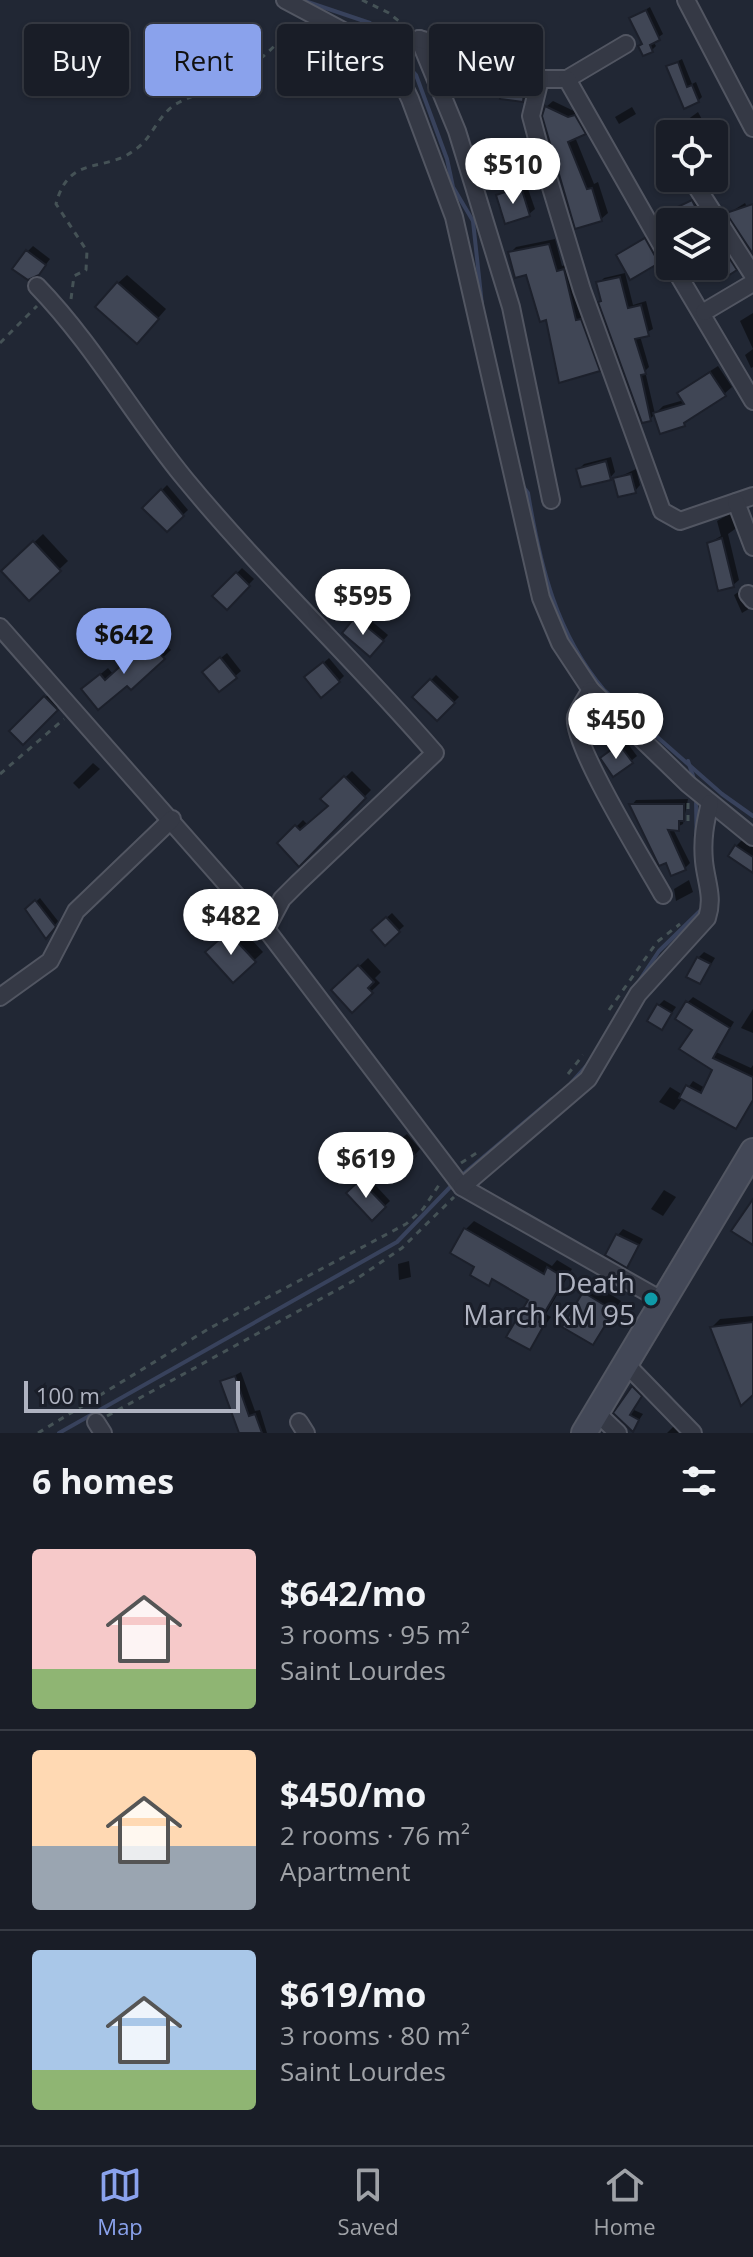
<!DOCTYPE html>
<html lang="en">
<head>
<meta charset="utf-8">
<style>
	:root { --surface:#191d27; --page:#22262f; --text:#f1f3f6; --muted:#9fa2a7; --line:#373b44; --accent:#8aa2ec }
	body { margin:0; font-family:"Open Sans",sans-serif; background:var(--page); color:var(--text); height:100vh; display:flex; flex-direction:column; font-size:30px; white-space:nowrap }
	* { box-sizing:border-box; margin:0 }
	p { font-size:26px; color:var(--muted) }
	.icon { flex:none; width:44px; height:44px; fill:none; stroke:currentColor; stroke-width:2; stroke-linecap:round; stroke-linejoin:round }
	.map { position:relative; height:1433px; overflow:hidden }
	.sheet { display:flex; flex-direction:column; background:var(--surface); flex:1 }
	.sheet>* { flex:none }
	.top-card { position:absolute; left:24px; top:24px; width:706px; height:72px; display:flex; gap:16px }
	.tools { position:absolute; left:656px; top:120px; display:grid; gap:16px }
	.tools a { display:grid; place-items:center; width:72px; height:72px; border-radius:8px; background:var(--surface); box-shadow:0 2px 6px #0004,0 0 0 2px var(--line); font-size:40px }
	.scale { position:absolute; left:24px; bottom:20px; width:216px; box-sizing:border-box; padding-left:8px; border:4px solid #afb3c1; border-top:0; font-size:22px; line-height:28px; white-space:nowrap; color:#afb3c1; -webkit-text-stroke:6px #1a1e29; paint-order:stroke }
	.price { position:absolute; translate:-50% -68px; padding:0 18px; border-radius:28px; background:#fff; color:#222; font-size:26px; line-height:52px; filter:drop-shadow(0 2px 4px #0008) }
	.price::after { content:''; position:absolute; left:50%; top:48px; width:24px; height:18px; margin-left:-12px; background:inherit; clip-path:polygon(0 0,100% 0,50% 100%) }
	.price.selected { background:var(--accent); color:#111 }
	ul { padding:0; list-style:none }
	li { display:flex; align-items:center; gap:24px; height:200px; padding:0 32px }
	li+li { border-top:2px solid var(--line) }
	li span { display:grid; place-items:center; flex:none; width:224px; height:160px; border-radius:8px; color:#555 }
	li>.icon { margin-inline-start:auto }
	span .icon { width:96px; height:96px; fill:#fffc; stroke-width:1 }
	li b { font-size:34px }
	h2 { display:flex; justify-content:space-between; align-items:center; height:96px; padding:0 32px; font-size:34px }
	.pill { padding:0 28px; border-radius:8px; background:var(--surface); box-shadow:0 2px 6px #0004,0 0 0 2px var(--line); font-size:28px; line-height:72px }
	.pill.selected { background:var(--accent); color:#111 }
	.dock { display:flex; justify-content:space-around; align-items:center; height:112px; border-top:2px solid var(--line); background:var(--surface); font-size:22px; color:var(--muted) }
	.dock a { display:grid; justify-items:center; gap:4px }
	.dock .selected { color:var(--accent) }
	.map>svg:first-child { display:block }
	.shadow { fill:#0007 }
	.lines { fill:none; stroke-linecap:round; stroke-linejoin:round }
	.stream { stroke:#38425c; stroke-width:4 }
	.building { fill:#404655; stroke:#1c202b; stroke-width:2 }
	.minor-casing { stroke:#525662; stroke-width:20 }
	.secondary-casing { stroke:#525662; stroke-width:28 }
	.path { stroke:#455256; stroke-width:3; stroke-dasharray:6 6; stroke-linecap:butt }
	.minor { stroke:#353945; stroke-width:16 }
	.secondary { stroke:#434857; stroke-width:24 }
	.culture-dot { fill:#0f9aa8; stroke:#1a1e29; stroke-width:3 }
	.labels { text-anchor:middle; stroke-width:6; stroke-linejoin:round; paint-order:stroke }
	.poi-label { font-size:28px; fill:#afb3c1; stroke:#1a1e29; text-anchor:end }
</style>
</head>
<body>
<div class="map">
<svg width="753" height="1433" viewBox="0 0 753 1433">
	<rect width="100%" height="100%" fill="#212734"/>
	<g class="shadow">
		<polygon points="650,7 663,34 653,41 656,46 652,50 644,43 632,18"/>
		<polygon points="682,59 692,84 696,82 702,97 698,101 669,66"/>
		<polygon points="511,71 530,79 528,95 522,100 506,76"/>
		<polygon points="553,101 576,112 582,109 591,126 575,137 594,184 598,182 608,213 601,219 546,107"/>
		<polygon points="632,107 636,114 619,124 615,117"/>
		<polygon points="698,112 704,123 714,118 720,134 714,140 714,134 693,134 687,120"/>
		<polygon points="714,141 729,168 711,181 709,178 714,178"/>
		<polygon points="526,183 535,209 529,214 498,195"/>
		<polygon points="698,196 741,263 720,279 713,266 714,222 674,222 670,212"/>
		<polygon points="745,203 747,207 753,204 753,241 729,213"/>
		<polygon points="654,231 667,253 658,262 618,255"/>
		<polygon points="555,239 562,266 569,264 582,315 587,314 604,363 599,369 548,318 528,273 510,253 516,247"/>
		<polygon points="33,246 50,259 44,267 27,252"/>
		<polygon points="625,273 633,305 646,301 653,329 640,336 649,367 645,371 655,414 650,419 599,283 604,278"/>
		<polygon points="127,275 166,309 145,333 118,283"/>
		<polygon points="753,313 753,367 751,368 745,355 753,349 740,321"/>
		<polygon points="718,366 732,387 724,394 684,424 655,414 663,406 684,400 680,393 687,386"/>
		<polygon points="611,457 615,472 610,478 579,469 584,464"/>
		<polygon points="636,469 640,485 635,491 615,479"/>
		<polygon points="167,485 188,510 167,530 144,508"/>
		<polygon points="733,512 738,527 728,534 739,580 733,585 709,543 721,536 717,521"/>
		<polygon points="43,534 68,561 29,598 4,571"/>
		<polygon points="242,568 254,579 227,607 215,596"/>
		<polygon points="740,591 741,599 752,607 742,613 734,595"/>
		<polygon points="362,613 388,635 376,649 356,618"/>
		<polygon points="157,635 171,650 131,687 128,683 91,682 108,668 113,674"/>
		<polygon points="227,653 241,671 219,690 210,667"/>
		<polygon points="329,658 344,676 339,681 313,672"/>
		<polygon points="436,675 459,697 437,719 415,697"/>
		<polygon points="54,689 65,700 23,742 11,731"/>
		<polygon points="625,740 637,756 631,761 608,753"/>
		<polygon points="93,763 100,769 79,789 73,783"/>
		<polygon points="352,771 371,790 299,864 280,843 303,820 308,825 330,806 323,799"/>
		<polygon points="688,799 683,824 673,829 690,863 685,868 632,805 636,800"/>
		<polygon points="744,838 753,845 753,870 736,846"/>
		<polygon points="689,880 693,892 676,901 674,889"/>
		<polygon points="40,898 58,921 50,932 28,909"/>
		<polygon points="392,913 404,926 385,943 373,930"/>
		<polygon points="237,924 263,952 233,980 208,952"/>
		<polygon points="704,952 715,958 700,982 698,958"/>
		<polygon points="368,958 381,972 375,978 380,983 352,1010 334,990"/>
		<polygon points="693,997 734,1022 716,1052 751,1068 753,1065 753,1100 735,1127 683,1098 674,1110 659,1102 670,1087 683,1095 693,1081 705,1088 715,1069 695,1029 687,1003"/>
		<polygon points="664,1000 676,1007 662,1027 658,1006"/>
		<polygon points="753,1009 753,1033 741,1028"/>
		<polygon points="407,1134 420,1149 415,1155 385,1152"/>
		<polygon points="367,1176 390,1201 372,1218 349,1193"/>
		<polygon points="664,1190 676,1197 663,1216 651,1209"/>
		<polygon points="474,1221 552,1266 557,1260 572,1269 546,1314 551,1317 529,1348 531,1299 494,1278 489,1283 466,1229"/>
		<polygon points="623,1229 643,1239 627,1266 618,1235"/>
		<polygon points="409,1261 411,1277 399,1280 398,1264"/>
		<polygon points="594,1284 621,1301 592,1343 565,1326"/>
		<polygon points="753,1316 753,1392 712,1327 720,1319"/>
		<polygon points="241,1372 255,1411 260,1410 267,1433 241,1433 223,1382"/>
		<polygon points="638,1382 646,1390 634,1410 643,1414 633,1429 616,1413"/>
		<polygon points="678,1422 688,1433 667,1433"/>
	</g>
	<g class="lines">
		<g class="stream">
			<polyline points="302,0 370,23 416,75 447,159 453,187 473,221 482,305"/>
			<path d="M 521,484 L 528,493 C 540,565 556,633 604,690 L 722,794 L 753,816"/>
			<polyline points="688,761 695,782"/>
			<polyline points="696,798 697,861"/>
			<polyline points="635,987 659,951 702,909"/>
			<polyline points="571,1083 589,1063"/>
			<polyline points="461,1176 552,1099"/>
			<polyline points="59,1433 397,1242 455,1182"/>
		</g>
	</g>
	<g class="building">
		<polygon points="646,10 660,40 650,45 653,52 643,56 638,46 642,44 629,18"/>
		<polygon points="678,62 687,87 692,85 699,102 684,109 666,66"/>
		<polygon points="504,75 525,85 523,102 500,99"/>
		<polygon points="545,106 568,117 575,115 586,134 568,142 587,189 592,188 602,221 575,229 542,116"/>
		<polygon points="521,187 530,216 505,224 496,195"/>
		<polygon points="692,200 703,222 672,222 667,212"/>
		<polygon points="753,204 753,254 726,213"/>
		<polygon points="714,234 737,270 720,281 714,273"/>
		<polygon points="645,238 659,263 630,280 616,255"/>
		<polygon points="549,244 557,271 564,269 576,320 581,319 600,371 559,383 546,320 540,322 526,275 515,278 508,252"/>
		<polygon points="26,250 46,265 39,275 28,280 12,269"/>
		<polygon points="620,277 628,308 641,305 649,336 635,339 646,374 641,375 651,421 642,423 598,302 601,301 596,282"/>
		<polygon points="117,282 159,319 137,344 95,307"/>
		<polygon points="710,372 726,396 684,423 685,426 660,434 653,413 684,404 677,393"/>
		<polygon points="606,461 611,480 581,487 576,469"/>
		<polygon points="631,474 636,493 618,497 613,478"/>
		<polygon points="161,489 184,516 167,532 142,508"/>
		<polygon points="722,538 734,587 718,591 707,543"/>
		<polygon points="33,541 61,571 29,601 1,571"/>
		<polygon points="236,572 250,586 227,610 212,596"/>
		<polygon points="355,617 384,641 370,657 342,633"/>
		<polygon points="148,641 165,659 131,690 127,686 98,710 81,689 100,674 105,680"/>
		<polygon points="220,657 237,678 219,692 202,672"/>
		<polygon points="323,662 340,682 321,698 304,677"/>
		<polygon points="430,679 455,703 437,721 412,697"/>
		<polygon points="44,696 58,710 23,745 9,731"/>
		<polygon points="619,744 633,763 613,777 600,758"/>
		<polygon points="344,776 366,798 299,867 277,843 295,825 300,830 328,806 320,799"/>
		<polygon points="629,804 684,804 684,821 679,821 679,831 668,830 686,870 671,876 666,863 659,866"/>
		<polygon points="735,845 753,857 753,873 728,856"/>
		<polygon points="35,900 56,927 46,939 25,909"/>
		<polygon points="386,917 400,932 385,946 371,930"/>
		<polygon points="228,932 256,962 233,983 205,952"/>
		<polygon points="697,957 711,964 700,984 686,977"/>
		<polygon points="358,965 374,982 368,988 373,993 352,1013 331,990"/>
		<polygon points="686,1001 730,1028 713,1058 753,1077 753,1100 736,1129 679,1098 686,1085 701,1093 712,1070 679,1049 692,1030 675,1019"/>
		<polygon points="657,1004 672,1013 662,1030 647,1021"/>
		<polygon points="400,1138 416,1156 393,1176 377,1157"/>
		<polygon points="360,1180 386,1207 372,1221 346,1193"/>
		<polygon points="753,1199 753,1245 731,1231"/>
		<polygon points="464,1228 544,1274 547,1267 565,1278 539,1322 544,1325 530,1350 506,1337 528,1300 492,1279 489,1286 470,1275 474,1267 450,1253"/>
		<polygon points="616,1234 639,1245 627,1268 605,1255"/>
		<polygon points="583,1292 614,1311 593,1345 562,1327"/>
		<polygon points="753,1322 753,1395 741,1406 710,1327"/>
		<polygon points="235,1376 249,1416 255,1414 262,1433 239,1433 220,1381"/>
		<polygon points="632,1386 642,1396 630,1415 639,1420 633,1432 613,1413"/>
	</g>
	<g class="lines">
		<g class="minor-casing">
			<g id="minor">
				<polyline points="285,0 379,50 394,66 410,99 454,217 541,598 560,643 591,690"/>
				<polyline points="686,0 753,128"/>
				<polyline points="419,39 457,131 511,307 551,500"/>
				<polyline points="419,39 501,62 540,79 567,79 626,44"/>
				<polyline points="540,79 531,116 543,161 582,290 662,511 680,521 753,496"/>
				<polyline points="567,79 670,260"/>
				<polyline points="691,178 753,275"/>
				<polyline points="673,266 753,401"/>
				<path d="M 37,286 C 94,345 133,416 185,479 C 264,575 354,659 435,753 L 298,883 L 282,899 L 266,929"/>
				<polyline points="704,312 753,283"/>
				<polyline points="736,502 753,547"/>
				<polyline points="748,594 753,600"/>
				<polyline points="0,627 266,929 462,1187 663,1301"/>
				<path d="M 663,895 C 647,866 570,742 576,717 C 579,708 586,698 591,690 L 688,784 L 753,837"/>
				<polyline points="0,997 50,961 76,911 172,819"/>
				<path d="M 462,1187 L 588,1079 L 638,994 L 707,918 C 714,897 706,882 704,861 C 702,840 705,823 710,803"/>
				<polyline points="626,1364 693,1433"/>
				<polyline points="597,1413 618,1433"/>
				<polyline points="96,1422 103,1433"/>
				<polyline points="299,1422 306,1433"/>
			</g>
		</g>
		<g class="secondary-casing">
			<polyline id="secondary" points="584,1433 753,1151"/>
		</g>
		<g class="path">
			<polyline points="362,0 389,13 407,28"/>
			<path d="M 71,299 L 74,276 L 86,270 L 87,251 L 56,204 C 69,153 105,174 136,149 C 153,137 157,116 176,104 C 193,94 215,90 232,79 C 256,65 278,44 296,23"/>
			<polyline points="0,343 37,306"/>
			<polyline points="0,774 64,719"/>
			<polyline points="688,803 688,827"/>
			<polyline points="609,1010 657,942 680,924"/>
			<polyline points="568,1074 583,1055"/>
			<polyline points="461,1163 478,1152"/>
			<polyline points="107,1416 355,1280 402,1248 454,1197"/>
			<polyline points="38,1433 210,1328 406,1224 423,1209 441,1182"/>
		</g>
		<use href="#minor" class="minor"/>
		<use href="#secondary" class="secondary"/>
	</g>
	<circle class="culture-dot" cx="651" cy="1299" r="8"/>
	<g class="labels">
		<g class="poi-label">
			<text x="635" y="1293">Death<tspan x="635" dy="32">March KM 95</tspan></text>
		</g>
	</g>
</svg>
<div class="tools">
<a><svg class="icon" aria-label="locate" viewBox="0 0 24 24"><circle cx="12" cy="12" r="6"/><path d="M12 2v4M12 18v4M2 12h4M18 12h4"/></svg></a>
<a><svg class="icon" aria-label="layers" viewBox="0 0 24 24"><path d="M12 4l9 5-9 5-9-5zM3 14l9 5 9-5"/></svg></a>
</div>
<div class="scale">100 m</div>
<b class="price" style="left:513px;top:206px">$510</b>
<b class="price" style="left:363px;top:637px">$595</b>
<b class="price selected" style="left:124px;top:676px">$642</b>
<b class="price" style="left:616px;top:761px">$450</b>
<b class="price" style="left:231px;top:957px">$482</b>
<b class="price" style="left:366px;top:1200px">$619</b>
<div class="top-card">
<a class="pill">Buy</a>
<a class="pill selected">Rent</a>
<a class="pill">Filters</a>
<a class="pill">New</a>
</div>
</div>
<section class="sheet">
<h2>6 homes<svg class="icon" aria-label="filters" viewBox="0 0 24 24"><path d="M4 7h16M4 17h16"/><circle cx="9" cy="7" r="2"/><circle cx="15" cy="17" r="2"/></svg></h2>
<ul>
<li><span style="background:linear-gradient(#f6c9c9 75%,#8fb573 0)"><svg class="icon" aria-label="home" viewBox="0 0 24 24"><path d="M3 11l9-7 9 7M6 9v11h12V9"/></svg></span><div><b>$642/mo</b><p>3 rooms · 95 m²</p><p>Saint Lourdes</p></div></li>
<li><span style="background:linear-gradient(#ffd9b3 60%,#9aa5b1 0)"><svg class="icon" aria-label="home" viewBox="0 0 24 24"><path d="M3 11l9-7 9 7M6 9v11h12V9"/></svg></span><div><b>$450/mo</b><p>2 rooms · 76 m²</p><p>Apartment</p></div></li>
<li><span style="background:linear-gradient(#a9c7e8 75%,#8fb573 0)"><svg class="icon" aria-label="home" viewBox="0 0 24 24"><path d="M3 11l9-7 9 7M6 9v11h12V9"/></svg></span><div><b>$619/mo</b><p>3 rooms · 80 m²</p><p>Saint Lourdes</p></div></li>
</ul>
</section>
<nav class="dock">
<a class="selected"><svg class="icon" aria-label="map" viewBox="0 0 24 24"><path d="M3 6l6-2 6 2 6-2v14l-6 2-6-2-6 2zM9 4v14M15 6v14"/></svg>Map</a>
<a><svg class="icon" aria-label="saved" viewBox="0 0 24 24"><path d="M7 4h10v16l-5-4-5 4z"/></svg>Saved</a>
<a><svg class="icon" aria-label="home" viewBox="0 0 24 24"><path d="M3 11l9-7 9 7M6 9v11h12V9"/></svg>Home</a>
</nav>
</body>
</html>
